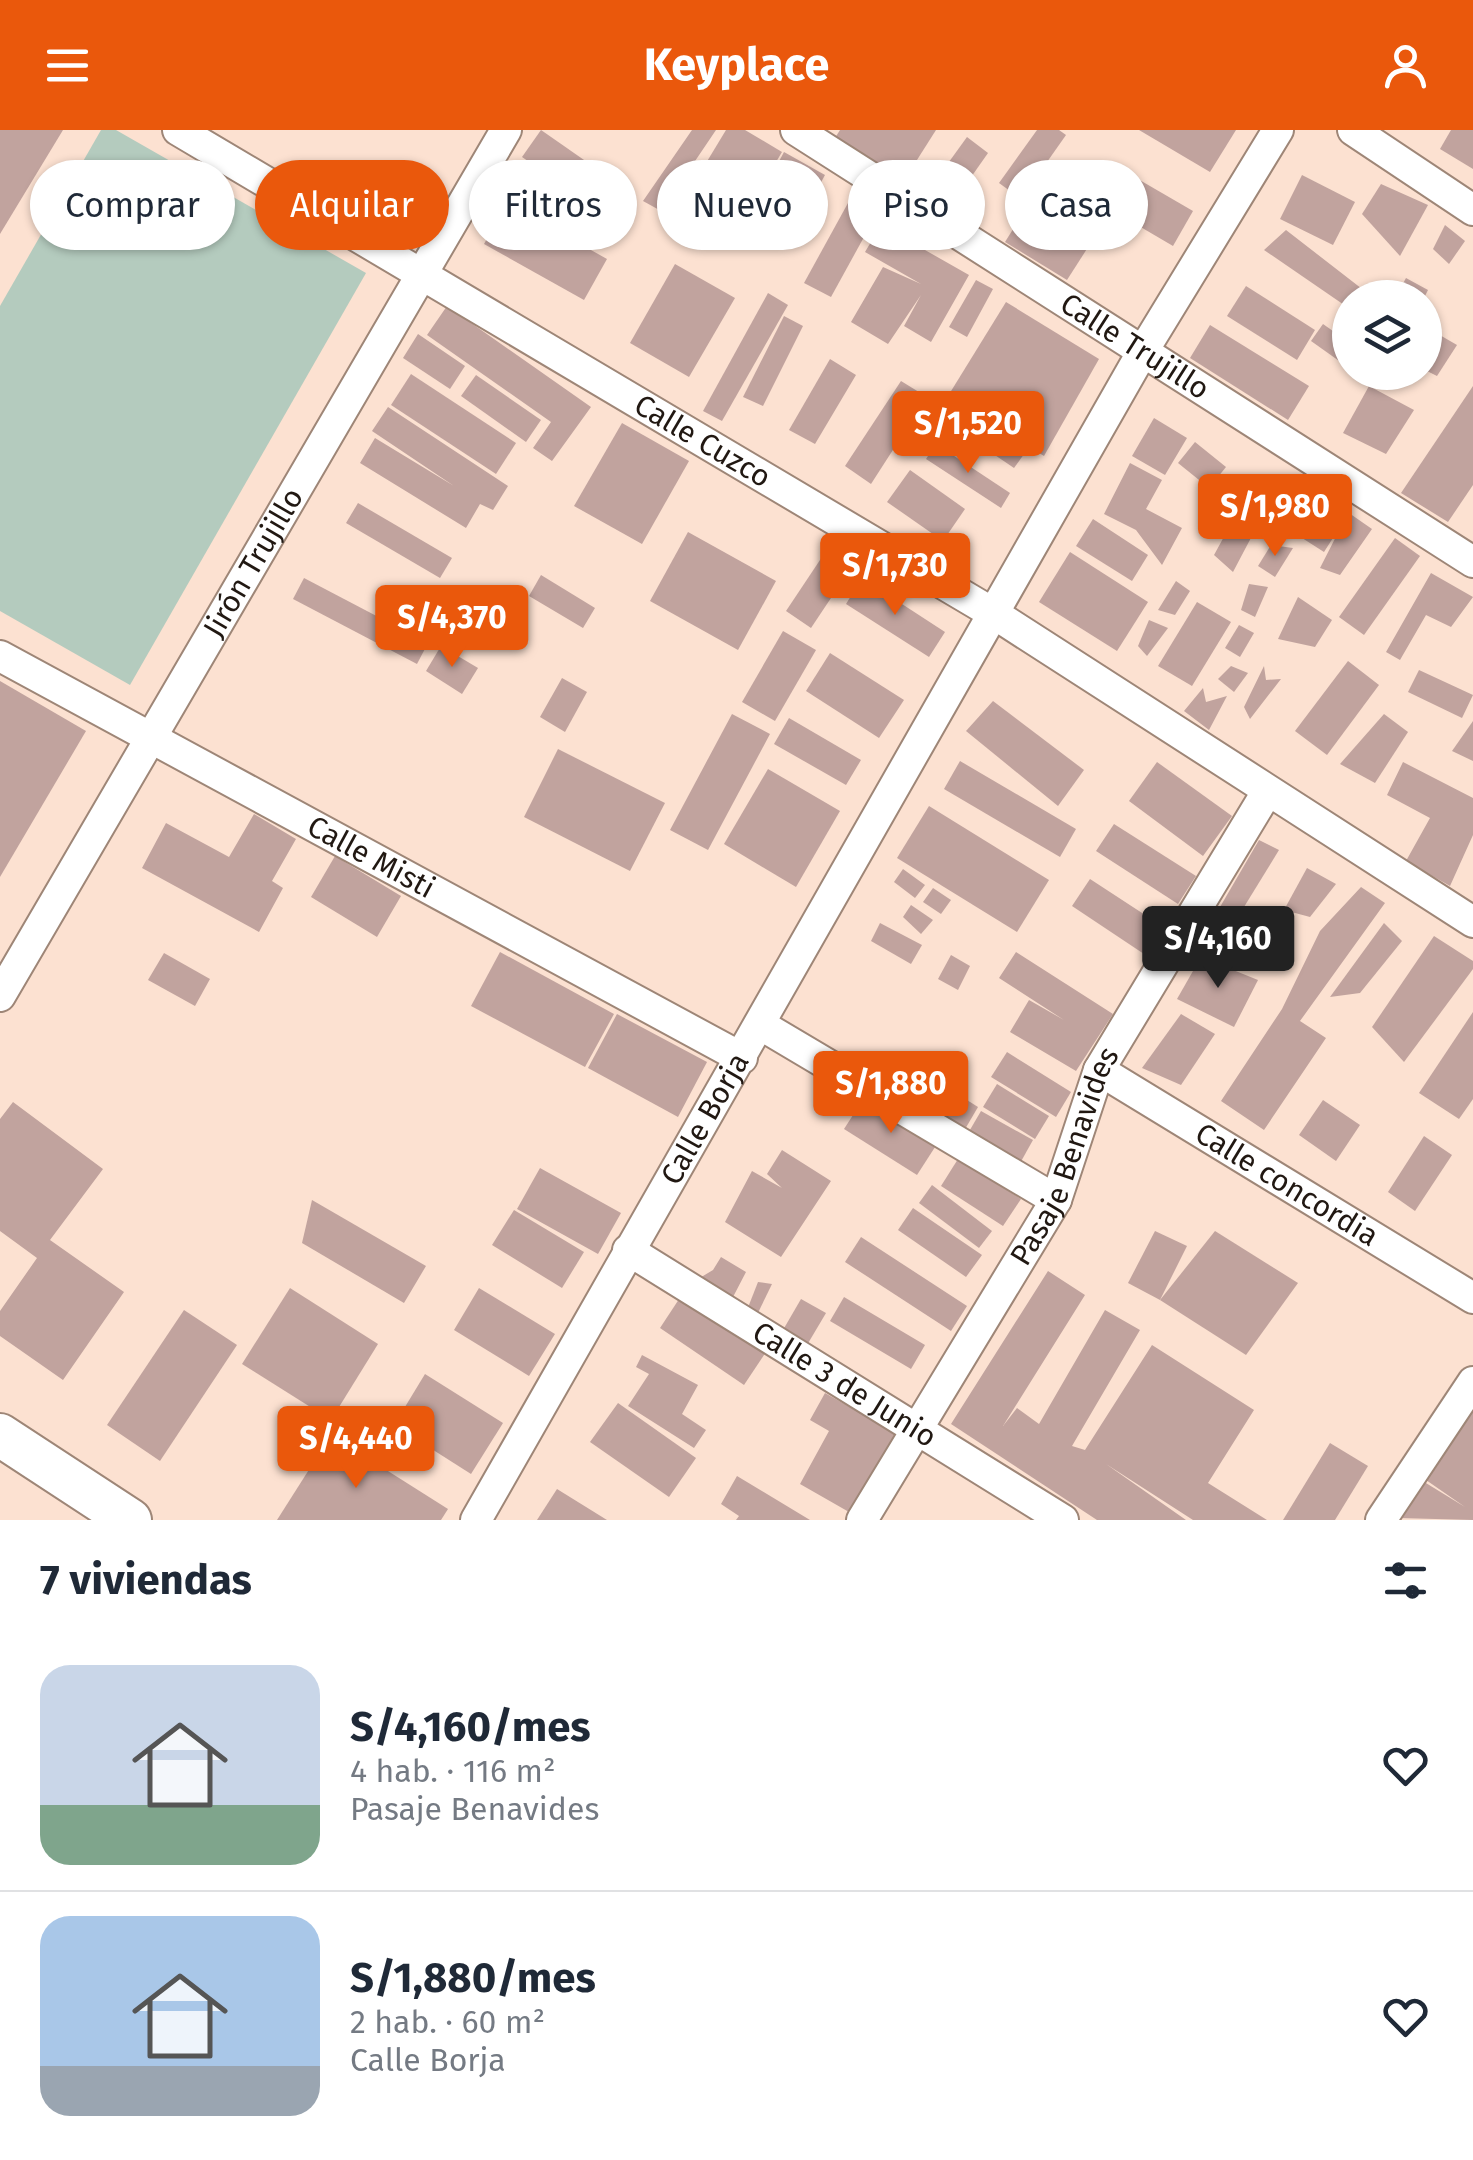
<!DOCTYPE html>
<html lang="es">
<head>
<meta charset="utf-8">
<style>
	:root { --surface:#fff; --page:#f2f2f3; --text:#1f2937; --muted:#747a83; --line:#e0e1e3; --accent:#ea580c }
	body { margin:0; font-family:"Fira Sans",sans-serif; background:var(--page); color:var(--text); height:100vh; display:flex; flex-direction:column; font-size:38px; white-space:nowrap }
	* { box-sizing:border-box; margin:0 }
	p { font-size:32px; color:var(--muted) }
	.icon { flex:none; width:55px; height:55px; fill:none; stroke:currentColor; stroke-width:2; stroke-linecap:round; stroke-linejoin:round }
	.map { position:relative; height:1390px; overflow:hidden }
	.panel { display:flex; flex-direction:column; background:var(--surface); flex:1 }
	.panel>* { flex:none }
	.hud { position:absolute; left:30px; top:30px; width:1415px; height:90px; display:flex; gap:20px }
	.fabs { position:absolute; left:1332px; top:150px; display:grid; gap:20px }
	.fabs a { display:grid; place-items:center; width:110px; height:110px; border-radius:50%; background:var(--surface); box-shadow:0 2px 8px #0004; font-size:50px }
	.price { position:absolute; translate:-50% -85px; padding:0 22px; border-radius:10px; background:var(--accent); color:#fff; font-size:32px; line-height:65px; filter:drop-shadow(0 2px 5px #0008) }
	.price::after { content:''; position:absolute; left:50%; top:60px; width:30px; height:22px; margin-left:-15px; background:inherit; clip-path:polygon(0 0,100% 0,50% 100%) }
	.price.selected { background:#222; color:#fff }
	ul { padding:0; list-style:none }
	li { display:flex; align-items:center; gap:30px; height:250px; padding:0 40px }
	li+li { border-top:2px solid var(--line) }
	li span { display:grid; place-items:center; flex:none; width:280px; height:200px; border-radius:30px; color:#555 }
	li>.icon { margin-inline-start:auto }
	span .icon { width:120px; height:120px; fill:#fffc; stroke-width:1 }
	li b { font-size:42px }
	h2 { display:flex; justify-content:space-between; align-items:center; height:120px; padding:0 40px; font-size:42px }
	.pill { padding:0 35px; border-radius:45px; background:var(--surface); box-shadow:0 2px 8px #0004; font-size:35px; line-height:90px }
	.pill.selected { background:var(--accent); color:#fff }
	header { display:flex; justify-content:space-between; align-items:center; height:130px; padding:0 40px; background:var(--accent); color:#fff; font-size:45px; font-weight:700 }
	.map>svg:first-child { display:block }
	.green { fill:#b4cbbe }
	.building { fill:#c1a39e }
	.lines { fill:none; stroke-linecap:round; stroke-linejoin:round }
	.minor-casing { stroke:#9e8677; stroke-width:34 }
	.secondary-casing { stroke:#9e8677; stroke-width:46 }
	.minor { stroke:#fff; stroke-width:30 }
	.secondary { stroke:#fff; stroke-width:42 }
	.labels { text-anchor:middle; stroke-width:10; stroke-linejoin:round; paint-order:stroke }
	.street-label { font-size:30px; fill:#211812; stroke:#fff }
</style>
</head>
<body>
<header><svg class="icon" aria-label="menu" viewBox="0 0 24 24"><path d="M4 6h16M4 12h16M4 18h16"/></svg>Keyplace<svg class="icon" aria-label="person" viewBox="0 0 24 24"><circle cx="12" cy="8" r="4"/><path d="M4 21q1-7 8-7t8 7"/></svg></header>
<div class="map">
<svg width="1473" height="1390" viewBox="0 0 1473 1390">
	<rect width="100%" height="100%" fill="#fce1d1"/>
	<polygon class="green" points="101,0 116,0 366,143 130,555 0,481 0,176"/>
	<g class="building">
		<polygon points="0,0 63,0 0,104"/>
		<polygon points="541,0 597,39 579,66 522,27"/>
		<polygon points="692,0 716,0 691,37 672,87 643,71"/>
		<polygon points="726,0 745,0 782,22 751,74 700,43"/>
		<polygon points="840,0 936,0 903,52 835,8"/>
		<polygon points="1037,0 1059,0 1066,5 1021,69 999,53"/>
		<polygon points="1139,0 1236,0 1210,42"/>
		<polygon points="1451,0 1473,0 1473,39 1440,19"/>
		<polygon points="967,7 988,23 955,70 933,54"/>
		<polygon points="784,22 825,45 787,115 746,93"/>
		<polygon points="1131,45 1193,81 1173,116 1110,79"/>
		<polygon points="1302,45 1355,72 1333,115 1280,89"/>
		<polygon points="1381,54 1428,75 1400,126 1362,84"/>
		<polygon points="1030,72 1092,111 1067,150 1005,112"/>
		<polygon points="507,73 607,129 584,170 484,114"/>
		<polygon points="848,73 875,87 831,167 804,153"/>
		<polygon points="881,95 969,145 931,212 904,196 921,165 888,214 851,192 883,137 921,154 865,122"/>
		<polygon points="1445,95 1465,111 1449,134 1433,119"/>
		<polygon points="1286,100 1366,162 1364,168 1350,168 1350,179 1264,120"/>
		<polygon points="675,134 735,168 689,247 630,213"/>
		<polygon points="1406,148 1428,160 1424,168 1395,168"/>
		<polygon points="976,150 993,159 967,207 949,197"/>
		<polygon points="1246,156 1315,200 1297,230 1227,186"/>
		<polygon points="768,163 788,175 722,291 703,281"/>
		<polygon points="1006,172 1099,229 1044,326 948,266"/>
		<polygon points="447,176 591,277 552,331 533,318 551,292 427,205"/>
		<polygon points="784,186 803,196 763,276 743,267"/>
		<polygon points="1323,194 1350,213 1342,233 1311,211"/>
		<polygon points="1210,195 1309,256 1288,290 1190,228"/>
		<polygon points="418,204 465,236 450,259 403,228"/>
		<polygon points="1438,204 1457,215 1437,246 1425,240 1425,227"/>
		<polygon points="830,229 856,245 815,314 789,300"/>
		<polygon points="411,244 516,313 496,344 391,275"/>
		<polygon points="476,245 541,290 526,312 461,266"/>
		<polygon points="901,251 927,267 871,354 845,336"/>
		<polygon points="1369,256 1414,280 1386,324 1343,303"/>
		<polygon points="1473,256 1473,355 1448,392 1401,363"/>
		<polygon points="388,277 508,356 493,380 480,374 466,398 360,333 375,308 454,356 372,301"/>
		<polygon points="970,282 1027,320 1014,338 958,300"/>
		<polygon points="1154,288 1187,308 1165,345 1132,326"/>
		<polygon points="622,293 689,331 642,414 574,376"/>
		<polygon points="1195,312 1226,337 1209,358 1178,333"/>
		<polygon points="936,314 1010,363 1001,378 926,329"/>
		<polygon points="1130,333 1162,350 1146,379 1182,398 1162,435 1136,400 1104,384"/>
		<polygon points="910,340 965,379 943,411 887,372"/>
		<polygon points="1260,357 1277,364 1258,390 1232,392 1253,404 1233,442 1214,425 1232,392"/>
		<polygon points="1313,358 1372,399 1340,445 1320,438 1345,389 1324,422 1288,399"/>
		<polygon points="358,373 452,428 440,448 346,393"/>
		<polygon points="1093,389 1148,425 1132,451 1076,416"/>
		<polygon points="688,402 776,451 738,520 650,471"/>
		<polygon points="1395,408 1420,426 1364,505 1339,487"/>
		<polygon points="1271,415 1293,418 1275,447 1258,436"/>
		<polygon points="826,421 851,438 811,498 786,481"/>
		<polygon points="1070,422 1148,472 1117,521 1039,472"/>
		<polygon points="1431,443 1473,467 1451,497 1426,485 1400,530 1386,522"/>
		<polygon points="541,445 595,478 583,498 529,466"/>
		<polygon points="304,448 428,513 417,534 293,469"/>
		<polygon points="862,448 945,502 929,527 846,474"/>
		<polygon points="1176,451 1190,461 1175,485 1158,480"/>
		<polygon points="1249,454 1268,457 1255,487 1241,480"/>
		<polygon points="1298,467 1332,490 1315,517 1278,509"/>
		<polygon points="1197,472 1231,492 1192,556 1158,536"/>
		<polygon points="1149,490 1168,498 1147,526 1138,516"/>
		<polygon points="1239,495 1254,503 1240,527 1225,518"/>
		<polygon points="783,501 816,520 775,591 742,572"/>
		<polygon points="441,516 478,538 462,564 426,541"/>
		<polygon points="830,523 904,570 879,608 806,561"/>
		<polygon points="1348,531 1379,555 1327,625 1295,601"/>
		<polygon points="1231,536 1248,543 1234,562 1218,549"/>
		<polygon points="1264,536 1266,550 1281,549 1250,589 1244,577"/>
		<polygon points="1419,540 1473,565 1462,588 1408,562"/>
		<polygon points="562,548 587,562 565,602 540,587"/>
		<polygon points="0,551 86,601 0,747"/>
		<polygon points="1203,558 1206,572 1227,566 1209,600 1184,581"/>
		<polygon points="993,571 1084,640 1058,676 966,601"/>
		<polygon points="732,584 770,604 708,720 670,700"/>
		<polygon points="1384,584 1408,602 1375,653 1340,634"/>
		<polygon points="789,588 861,630 846,655 774,614"/>
		<polygon points="1473,591 1473,631 1452,621"/>
		<polygon points="558,619 665,673 630,741 524,687"/>
		<polygon points="960,631 1076,699 1060,727 944,659"/>
		<polygon points="1157,632 1232,686 1203,726 1129,671"/>
		<polygon points="1403,632 1473,668 1473,705 1450,756 1406,731 1430,688 1387,665"/>
		<polygon points="768,639 840,681 796,757 724,714"/>
		<polygon points="929,676 1049,750 1017,802 897,728"/>
		<polygon points="254,684 296,709 272,751 283,758 259,802 142,738 166,693 229,727"/>
		<polygon points="1114,694 1196,746 1178,774 1096,721"/>
		<polygon points="1259,710 1279,720 1236,790 1220,777"/>
		<polygon points="335,726 401,766 377,807 311,767"/>
		<polygon points="1307,738 1336,754 1310,787 1284,780"/>
		<polygon points="903,739 925,755 915,768 894,752"/>
		<polygon points="1090,749 1162,796 1144,824 1072,776"/>
		<polygon points="1361,757 1385,773 1300,891 1326,908 1264,1000 1221,971 1282,879 1320,801"/>
		<polygon points="933,758 951,770 941,784 923,772"/>
		<polygon points="911,775 933,790 921,804 903,787"/>
		<polygon points="880,793 922,815 911,834 871,811"/>
		<polygon points="1384,793 1402,811 1360,863 1330,867"/>
		<polygon points="1434,806 1473,831 1473,839 1404,932 1372,897"/>
		<polygon points="500,822 614,884 585,937 471,876"/>
		<polygon points="1016,822 1113,884 1076,941 1010,902 1029,870 1064,890 999,848"/>
		<polygon points="164,823 210,849 195,876 148,850"/>
		<polygon points="951,825 970,836 958,860 938,849"/>
		<polygon points="1201,827 1258,850 1234,897 1177,869"/>
		<polygon points="1473,882 1473,969 1459,989 1419,963"/>
		<polygon points="617,884 707,932 678,987 588,938"/>
		<polygon points="1181,884 1215,904 1181,955 1142,938"/>
		<polygon points="1007,922 1071,962 1056,987 991,947"/>
		<polygon points="924,946 945,956 932,983 910,972"/>
		<polygon points="997,954 1049,986 1035,1009 983,977"/>
		<polygon points="948,958 978,977 961,1006 933,983"/>
		<polygon points="864,968 937,1014 917,1045 844,999"/>
		<polygon points="1323,970 1360,995 1336,1031 1299,1005"/>
		<polygon points="13,972 103,1039 50,1110 124,1162 63,1250 0,1206 0,1181 37,1128 0,1101 0,989"/>
		<polygon points="981,981 1033,1010 1019,1035 967,1005"/>
		<polygon points="1424,1006 1452,1025 1415,1081 1388,1062"/>
		<polygon points="782,1020 831,1051 781,1127 725,1092 752,1041 782,1058 767,1044"/>
		<polygon points="958,1029 1021,1069 1003,1096 941,1056"/>
		<polygon points="540,1038 621,1083 598,1124 517,1079"/>
		<polygon points="932,1055 992,1101 979,1118 919,1073"/>
		<polygon points="312,1070 426,1136 404,1173 302,1113"/>
		<polygon points="913,1078 982,1125 966,1147 898,1100"/>
		<polygon points="514,1080 584,1122 562,1158 492,1115"/>
		<polygon points="1155,1101 1187,1116 1160,1170 1128,1153"/>
		<polygon points="1215,1101 1298,1153 1246,1225 1160,1170"/>
		<polygon points="861,1107 967,1176 951,1201 845,1132"/>
		<polygon points="721,1127 746,1142 733,1167 698,1149 713,1140"/>
		<polygon points="1048,1141 1085,1165 1003,1296 1017,1278 1039,1294 1105,1180 1140,1200 1072,1316 1085,1320 1152,1215 1254,1280 1208,1353 1267,1390 1193,1390 1106,1334 1186,1390 1097,1390 951,1294"/>
		<polygon points="758,1152 772,1154 755,1189 747,1180"/>
		<polygon points="687,1157 772,1213 744,1255 660,1198"/>
		<polygon points="290,1158 378,1214 331,1290 242,1234"/>
		<polygon points="479,1158 555,1204 529,1246 454,1200"/>
		<polygon points="844,1167 925,1215 911,1239 830,1191"/>
		<polygon points="801,1169 826,1183 807,1215 783,1200"/>
		<polygon points="184,1180 237,1215 160,1331 107,1295"/>
		<polygon points="642,1225 698,1255 682,1284 706,1300 694,1318 628,1276 649,1244 636,1237"/>
		<polygon points="425,1244 503,1293 471,1344 394,1295"/>
		<polygon points="825,1263 901,1306 856,1386 800,1354 829,1301 810,1290"/>
		<polygon points="618,1273 696,1328 669,1367 590,1312"/>
		<polygon points="1473,1281 1473,1390 1398,1388 1421,1350 1465,1377 1426,1350"/>
		<polygon points="331,1305 448,1379 441,1390 277,1390"/>
		<polygon points="1330,1313 1368,1336 1335,1390 1283,1390"/>
		<polygon points="737,1346 810,1390 736,1390 739,1386 721,1374"/>
		<polygon points="557,1359 607,1390 537,1390"/>
	</g>
	<g class="lines">
		<g class="minor-casing">
			<g id="minor">
				<path id="s1" d="M 178,0 L 996,485 L 1473,792"/>
				<path id="s2" d="M 796,0 L 1473,432"/>
				<polyline points="1353,0 1473,80"/>
				<path id="s3" d="M 0,526 L 742,928"/>
				<path id="s4" d="M 0,866 L 506,0"/>
				<polyline points="761,895 1056,1070"/>
				<path id="s5" d="M 1099,940 L 1473,1168"/>
				<path id="s6" d="M 628,1120 L 1063,1390"/>
				<path id="s7" d="M 476,1390 L 1143,221 L 1278,0"/>
				<path id="s8" d="M 862,1390 L 1056,1070 L 1099,940 L 1267,662"/>
				<polyline points="1381,1390 1473,1252"/>
			</g>
		</g>
		<g class="secondary-casing">
			<polyline id="secondary" points="0,1305 130,1390"/>
		</g>
		<use href="#minor" class="minor"/>
		<use href="#secondary" class="secondary"/>
	</g>
	<g class="labels">
		<g class="street-label">
			<text dy="10" stroke="none"><textPath href="#s2" startOffset="402">Calle Trujillo</textPath></text>
			<text dy="10" stroke="none"><textPath href="#s1" startOffset="610">Calle Cuzco</textPath></text>
			<text dy="10" stroke="none"><textPath href="#s4" startOffset="502">Jirón Trujillo</textPath></text>
			<text dy="10" stroke="none"><textPath href="#s3" startOffset="422">Calle Misti</textPath></text>
			<text dy="10" stroke="none"><textPath href="#s7" startOffset="462">Calle Borja</textPath></text>
			<text dy="10" stroke="none"><textPath href="#s8" startOffset="418">Pasaje Benavides</textPath></text>
			<text dy="10" stroke="none"><textPath href="#s5" startOffset="220">Calle concordia</textPath></text>
			<text dy="10" stroke="none"><textPath href="#s6" startOffset="255">Calle 3 de Junio</textPath></text>
		</g>
	</g>
</svg>
<div class="fabs">
<a><svg class="icon" aria-label="layers" viewBox="0 0 24 24"><path d="M12 4l9 5-9 5-9-5zM3 14l9 5 9-5"/></svg></a>
</div>
<b class="price" style="left:968px;top:346px">S/1,520</b>
<b class="price" style="left:1275px;top:429px">S/1,980</b>
<b class="price" style="left:895px;top:488px">S/1,730</b>
<b class="price" style="left:452px;top:540px">S/4,370</b>
<b class="price selected" style="left:1218px;top:861px">S/4,160</b>
<b class="price" style="left:891px;top:1006px">S/1,880</b>
<b class="price" style="left:356px;top:1361px">S/4,440</b>
<div class="hud">
<a class="pill">Comprar</a>
<a class="pill selected">Alquilar</a>
<a class="pill">Filtros</a>
<a class="pill">Nuevo</a>
<a class="pill">Piso</a>
<a class="pill">Casa</a>
</div>
</div>
<section class="panel">
<h2>7 viviendas<svg class="icon" aria-label="filters" viewBox="0 0 24 24"><path d="M4 7h16M4 17h16"/><circle cx="9" cy="7" r="2"/><circle cx="15" cy="17" r="2"/></svg></h2>
<ul>
<li><span style="background:linear-gradient(#c9d6e8 70%,#7fa58c 0)"><svg class="icon" aria-label="home" viewBox="0 0 24 24"><path d="M3 11l9-7 9 7M6 9v11h12V9"/></svg></span><div><b>S/4,160/mes</b><p>4 hab. · 116 m²</p><p>Pasaje Benavides</p></div><svg class="icon" aria-label="heart" viewBox="0 0 24 24"><path d="M12 20l-8-8c-3-5 5-10 8-4 3-6 11-1 8 4z"/></svg></li>
<li><span style="background:linear-gradient(#a9c7e8 75%,#9aa5b1 0)"><svg class="icon" aria-label="home" viewBox="0 0 24 24"><path d="M3 11l9-7 9 7M6 9v11h12V9"/></svg></span><div><b>S/1,880/mes</b><p>2 hab. · 60 m²</p><p>Calle Borja</p></div><svg class="icon" aria-label="heart" viewBox="0 0 24 24"><path d="M12 20l-8-8c-3-5 5-10 8-4 3-6 11-1 8 4z"/></svg></li>
</ul>
</section>
</body>
</html>
